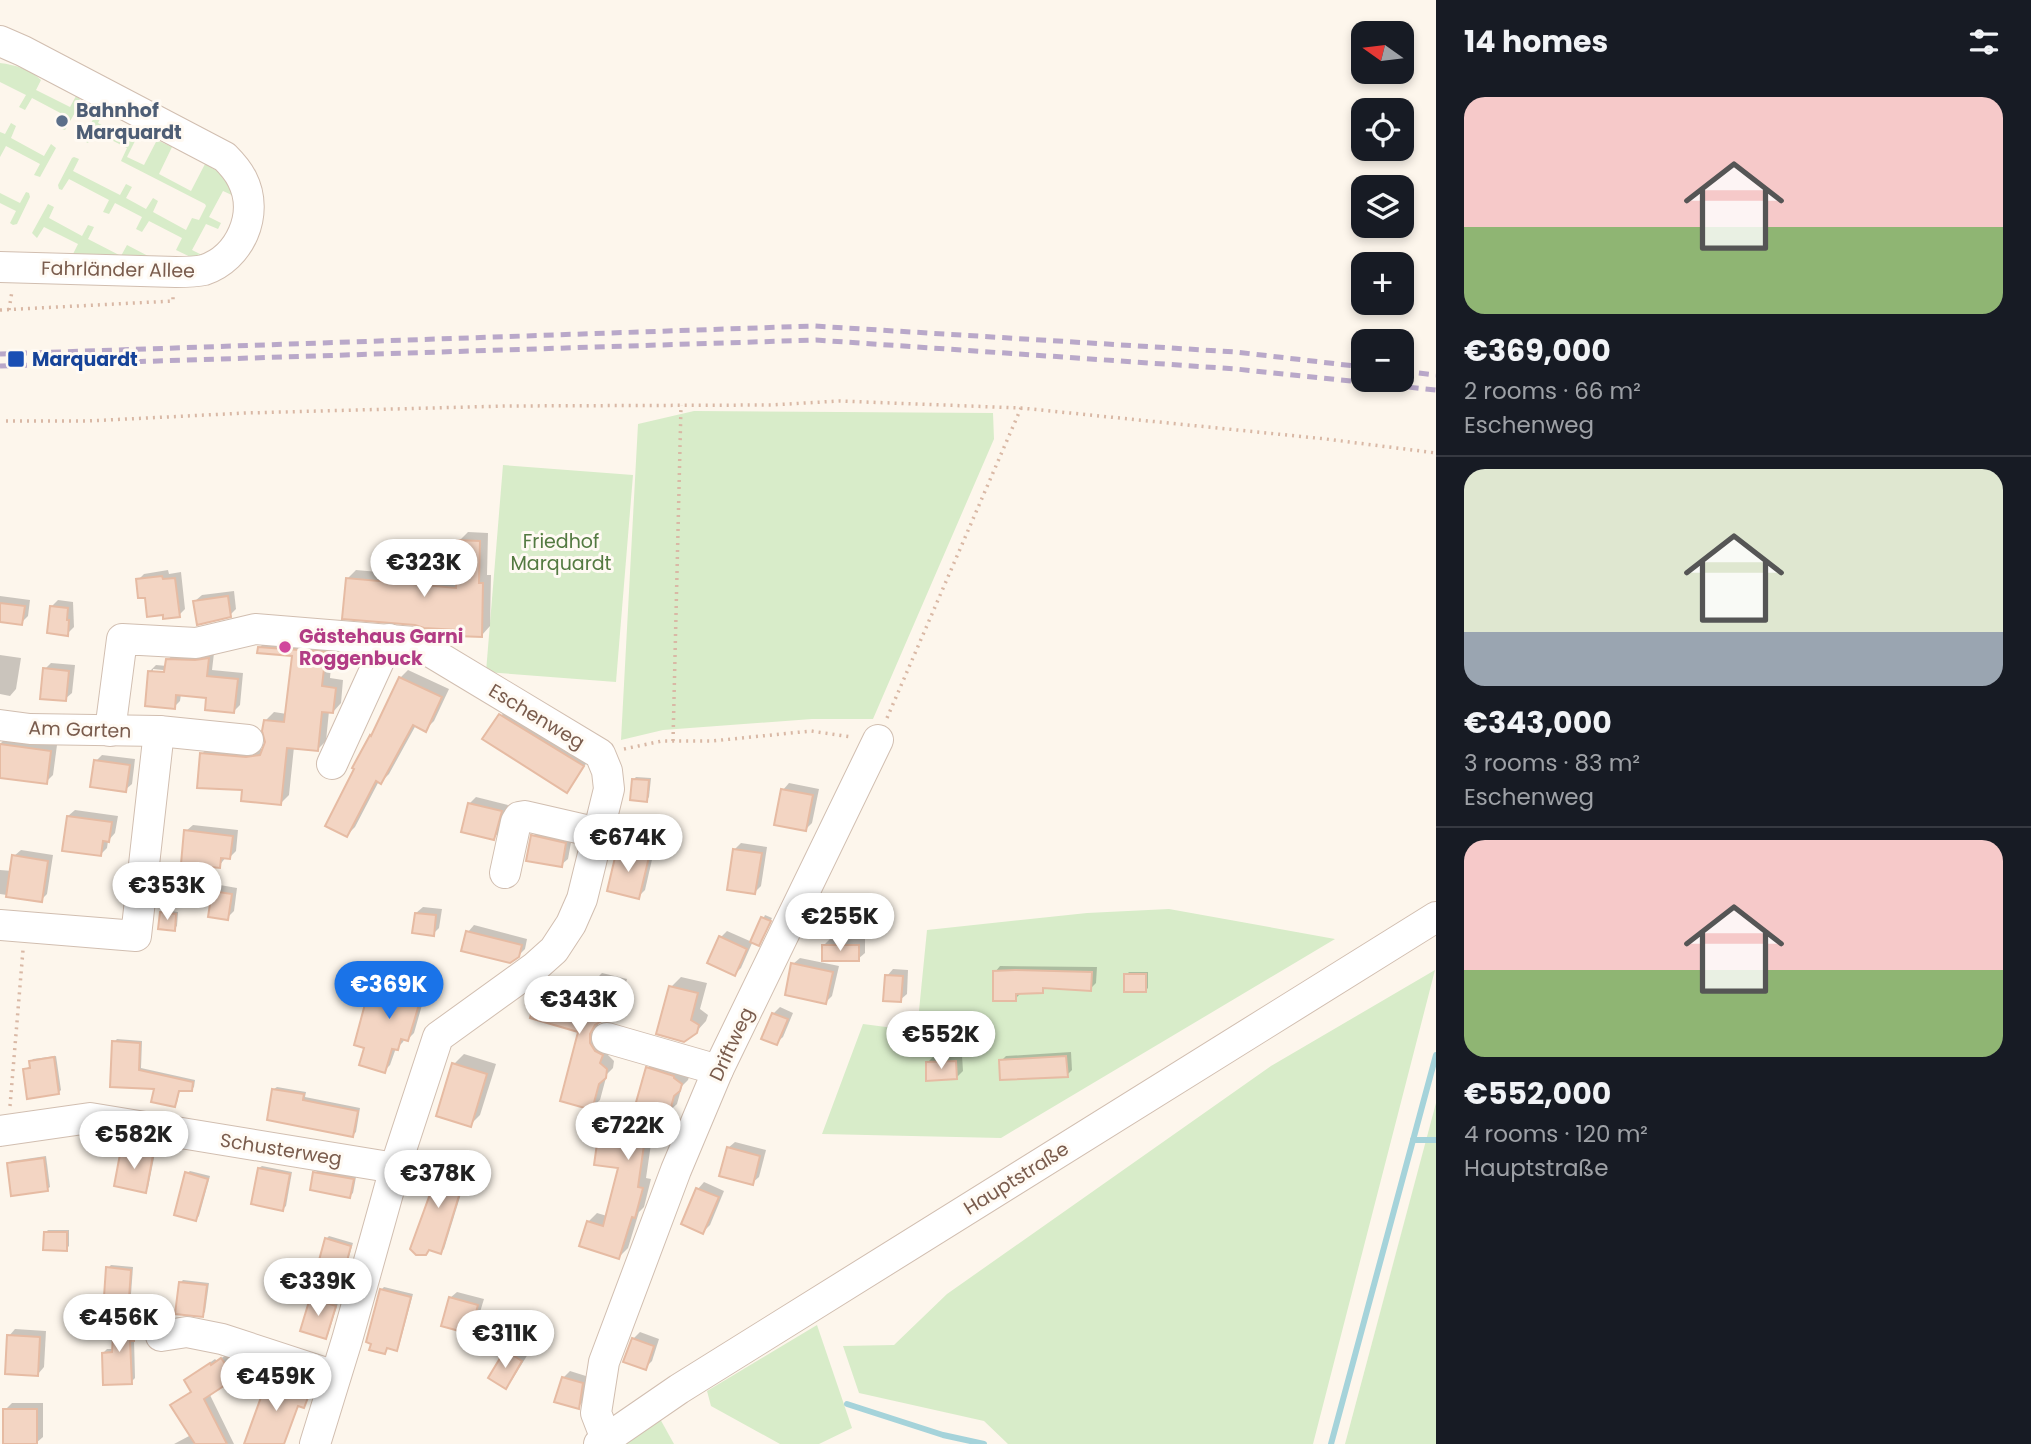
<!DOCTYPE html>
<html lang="en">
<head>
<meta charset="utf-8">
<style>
	:root { --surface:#171b24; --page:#20242c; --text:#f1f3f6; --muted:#9ea1a6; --line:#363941; --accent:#1a73e8 }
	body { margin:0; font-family:Poppins,sans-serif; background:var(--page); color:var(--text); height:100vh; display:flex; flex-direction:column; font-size:26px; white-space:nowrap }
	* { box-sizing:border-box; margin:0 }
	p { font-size:23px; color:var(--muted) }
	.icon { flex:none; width:38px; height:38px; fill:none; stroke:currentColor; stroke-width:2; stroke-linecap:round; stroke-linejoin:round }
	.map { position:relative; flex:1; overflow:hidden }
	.panel { display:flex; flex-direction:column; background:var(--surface); width:595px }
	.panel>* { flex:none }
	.needle { width:46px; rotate:284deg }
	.buttons { position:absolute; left:1351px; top:21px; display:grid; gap:14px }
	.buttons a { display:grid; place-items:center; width:63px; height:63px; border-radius:14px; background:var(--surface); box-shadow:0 4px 10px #0003; font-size:35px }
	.price { position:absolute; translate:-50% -60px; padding:0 16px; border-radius:24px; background:#fff; color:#222; font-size:23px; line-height:46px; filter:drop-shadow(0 2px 4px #0008) }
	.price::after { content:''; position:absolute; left:50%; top:42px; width:21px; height:16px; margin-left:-10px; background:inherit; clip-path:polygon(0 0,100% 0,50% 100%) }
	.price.active { background:var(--accent); color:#fff }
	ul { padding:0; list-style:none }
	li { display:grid; align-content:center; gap:14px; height:371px; padding:0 28px }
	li+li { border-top:2px solid var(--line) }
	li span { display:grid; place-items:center; height:217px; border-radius:21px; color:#555 }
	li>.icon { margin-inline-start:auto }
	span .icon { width:126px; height:126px; fill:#fffc; stroke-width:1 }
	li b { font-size:30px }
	h2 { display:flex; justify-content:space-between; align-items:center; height:84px; padding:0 28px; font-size:30px }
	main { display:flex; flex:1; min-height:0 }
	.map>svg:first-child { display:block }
	.green { fill:#d8ecc9 }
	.shadow { fill:#0003; fill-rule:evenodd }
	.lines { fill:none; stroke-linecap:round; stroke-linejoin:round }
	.stream { stroke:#a5d3da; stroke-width:6 }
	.building { fill:#f3d5c3; stroke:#e6bba3; stroke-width:2 }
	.minor-casing { stroke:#d1beb0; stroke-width:32 }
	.path { stroke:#d9b8a5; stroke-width:3.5; stroke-dasharray:2 5; stroke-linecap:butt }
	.minor { stroke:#fff; stroke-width:30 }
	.rail { stroke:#b9a8c9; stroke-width:5; stroke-dasharray:10 7; stroke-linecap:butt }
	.service-dot { fill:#5c6f8a; stroke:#fffaf3; stroke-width:2.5 }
	.transit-dot { fill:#1a4fb4; stroke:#fffaf3; stroke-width:2.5 }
	.hotel-dot { fill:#d1479c; stroke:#fffaf3; stroke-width:2.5 }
	.labels { text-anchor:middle; stroke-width:6; stroke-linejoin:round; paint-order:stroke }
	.service-label { font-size:19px; font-weight:bold; fill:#4e5e75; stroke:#fffaf3; text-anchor:start }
	.street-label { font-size:19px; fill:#7a5c4d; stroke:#fffaf3 }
	.transit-label { font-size:19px; font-weight:bold; fill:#164399; stroke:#fffaf3; text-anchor:start }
	.park-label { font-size:19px; fill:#537a41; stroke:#fffaf3 }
	.hotel-label { font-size:19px; font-weight:bold; fill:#b23c85; stroke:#fffaf3; text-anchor:start }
</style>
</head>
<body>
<main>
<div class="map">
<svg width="1436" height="1444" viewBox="0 0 1436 1444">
	<rect width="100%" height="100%" fill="#fdf6ec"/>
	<g class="green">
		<path d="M 0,63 C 15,65 30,69 41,80 L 36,90 L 70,107 L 76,96 L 79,98 L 81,102 L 65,130 L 59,128 L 66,116 L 32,98 L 25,110 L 19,107 L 26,95 L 0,82 Z"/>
		<polygon points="99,109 104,111 98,123 131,141 138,129 140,131 127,157 144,165 157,140 172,147 159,174 191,191 205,164 226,176 236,197 223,191 209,217 221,223 218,229 206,224 192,250 204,256 203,263 176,250 182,238 149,221 142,232 136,229 142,217 115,203 109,214 103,212 109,200 69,179 62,190 59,189 58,185 72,158 74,157 79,159 73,171 120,195 126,184 132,187 126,198 146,209 153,198 158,201 153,212 186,230 192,218 199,220 206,206 205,204 121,161 127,148 94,131 88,143 84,141 83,137"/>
		<polygon points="11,123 16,126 11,138 44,156 51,144 56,148 40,177 34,175 40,164 6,146 0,157 0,132 5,134"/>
		<polygon points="26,192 29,193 30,197 17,224 13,225 10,223 16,211 0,203 0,193 20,203"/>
		<polygon points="48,204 54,207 49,218 82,236 88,225 94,227 88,239 121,256 127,245 152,258 72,256 78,244 44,227 37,238 32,233"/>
		<polygon points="694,411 993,413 994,439 873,719 812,719 663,730 621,740 638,424"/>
		<polygon points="503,465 633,475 616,682 486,672"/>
		<polygon points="1169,909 1335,939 1001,1138 822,1134 863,1024 917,1031 927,930 1087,913"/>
		<polygon points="1435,970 1313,1444 1008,1444 984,1421 859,1393 843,1346 894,1345 947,1294 1271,1066"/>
		<polygon points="1436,1103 1436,1444 1345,1444"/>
		<polygon points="817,1325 852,1428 819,1444 780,1444 711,1406 707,1391"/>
		<polygon points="659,1417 674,1444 622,1444"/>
	</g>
	<g class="shadow">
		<polygon points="468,532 488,533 487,575 491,575 490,626 482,635 347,579 356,570 458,579 459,541"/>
		<polygon points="168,570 169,574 181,572 185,609 179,615 146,596 138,580 144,574"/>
		<polygon points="234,591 236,609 230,615 195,601 202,595"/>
		<polygon points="0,596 30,600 28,616 21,623 0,620"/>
		<polygon points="58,600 73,602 74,627 67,634 51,607"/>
		<polygon points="268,639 333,644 330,678 343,680 341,703 333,712 329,711 326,741 317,750 294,747 289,795 281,803 244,789 202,754 210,745 256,750 265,748 267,743 265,721 274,712 287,714 294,655 259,648"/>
		<path d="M 174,653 L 214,653 L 212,670 L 243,673 L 240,705 L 234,711 L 208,697 L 181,694 L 180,701 L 174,707 L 150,671 L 156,665 L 167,666 L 168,660 ZM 153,669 L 173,671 L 153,673 Z"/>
		<polygon points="0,655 21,658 16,689 10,696 0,694"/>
		<polygon points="51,663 75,665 72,693 65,699 45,669"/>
		<polygon points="408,670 449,689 434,721 426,729 416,725 389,774 381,782 379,781 355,827 347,835 400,678"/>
		<polygon points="507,708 589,759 573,784 567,790 485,738"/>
		<polygon points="6,738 57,745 53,775 46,782 0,776 0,744"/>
		<polygon points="102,755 135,759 132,784 125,790 96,761"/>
		<polygon points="636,777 651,778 649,797 647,800 633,780"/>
		<polygon points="789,783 819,789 812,823 806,829 783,790"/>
		<polygon points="476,797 508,805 500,831 494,838 469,804"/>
		<polygon points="75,810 118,816 115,833 108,841 107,848 100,855 68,816"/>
		<polygon points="193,825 238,830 236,851 230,857 226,857 219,866 186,831"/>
		<polygon points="539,830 572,837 568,859 561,865 533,836"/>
		<polygon points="741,843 767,847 761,886 754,893 735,849"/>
		<polygon points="625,844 654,851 645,890 638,897 618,850"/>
		<polygon points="21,850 53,855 47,894 41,900 0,894 0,870 12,871 14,856"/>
		<polygon points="220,885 237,888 234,911 227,918 213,892"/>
		<polygon points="423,907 442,909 439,928 433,934 416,913"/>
		<polygon points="164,910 178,912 177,926 174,929 162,913"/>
		<polygon points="765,915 772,918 761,941 753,941 741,968 735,974 721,937 727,931 752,942"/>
		<polygon points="474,925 527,939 525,949 518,956 468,932"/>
		<polygon points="830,939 865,939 865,953 858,959 824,945"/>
		<polygon points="800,958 839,966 832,996 826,1002 793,964"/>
		<polygon points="1000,966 1097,967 1096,983 1090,989 1046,987 1042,991 1021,993 1015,999 995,972"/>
		<polygon points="411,968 433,974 431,991 424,998 414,1033 408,1039 405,1038 403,1042 397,1048 396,1048 390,1065 384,1071 366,1047 371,990 377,984 400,990 405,974"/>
		<polygon points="893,969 908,970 907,994 900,1000 887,976"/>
		<polygon points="1129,972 1148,972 1148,988 1145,991 1126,975"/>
		<polygon points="602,973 627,979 618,1011 610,1019 600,1021 598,1024 598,1034 610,1047 608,1055 614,1061 613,1068 607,1074 600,1100 591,1108 580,1031 535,1006 531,993 546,980 589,993 594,981"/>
		<polygon points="681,977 707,983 700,1009 708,1015 706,1021 696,1032 671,987"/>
		<polygon points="780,1007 793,1013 783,1037 776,1043 773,1014"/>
		<polygon points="117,1039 142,1041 141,1068 195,1080 194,1087 191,1090 180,1089 177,1103 175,1105 156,1088 112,1085 114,1042"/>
		<polygon points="1071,1052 1072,1070 1067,1075 1001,1061 1006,1056"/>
		<polygon points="464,1054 496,1064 480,1115 470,1125 454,1064"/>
		<polygon points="962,1055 963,1071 957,1077 927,1063 934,1056"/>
		<polygon points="56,1056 61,1090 58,1093 25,1069 31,1066 31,1062 33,1059"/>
		<polygon points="656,1059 690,1074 688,1080 682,1086 677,1104 661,1119 655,1117 646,1178 651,1179 644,1207 639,1212 628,1248 619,1257 588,1222 597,1213 607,1216 620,1167 602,1123 611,1114 633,1118 648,1068"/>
		<polygon points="277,1087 306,1092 305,1097 360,1108 356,1132 353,1135 274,1089"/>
		<polygon points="735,1142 766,1150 759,1177 752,1183 728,1148"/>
		<polygon points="125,1147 155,1153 148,1188 145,1191 122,1150"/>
		<polygon points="46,1156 50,1187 47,1189 9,1163 12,1161"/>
		<polygon points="440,1162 468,1171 444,1249 441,1252 430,1248 432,1193 437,1165"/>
		<polygon points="262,1166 292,1172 286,1206 283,1209 259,1168"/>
		<polygon points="318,1170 356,1177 353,1193 350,1196 315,1173"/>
		<polygon points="190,1171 210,1176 199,1216 196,1219 187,1173"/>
		<polygon points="704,1182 724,1191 710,1225 703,1232 683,1223 698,1189"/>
		<polygon points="48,1230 69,1230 69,1246 66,1249 45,1233"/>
		<polygon points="329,1236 353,1243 346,1267 344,1270 326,1239"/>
		<polygon points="111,1265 133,1267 131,1294 128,1297 108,1268"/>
		<polygon points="183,1280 209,1283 205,1312 202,1315 180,1283"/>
		<polygon points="384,1287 413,1294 399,1346 397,1349 388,1347 385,1352 381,1290"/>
		<polygon points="457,1292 484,1299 476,1325 470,1332 450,1298"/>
		<polygon points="314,1296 338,1303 328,1335 326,1337 311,1299"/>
		<polygon points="120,1315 138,1316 137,1336 134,1339 135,1378 131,1382 103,1353 107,1349 114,1349 116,1319"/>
		<polygon points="15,1329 46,1331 44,1367 38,1374 9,1336"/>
		<polygon points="640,1332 659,1339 652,1361 645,1368 633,1339"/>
		<polygon points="512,1345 528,1354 512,1380 506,1386 506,1351"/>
		<polygon points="226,1355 231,1362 236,1358 243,1369 209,1393 234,1444 174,1444 191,1435 178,1401 193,1391 191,1376 215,1359 217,1361"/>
		<polygon points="570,1371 589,1377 585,1400 578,1407 563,1378"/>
		<polygon points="273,1375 312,1389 306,1403 303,1406 299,1404 284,1444 246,1444 271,1377"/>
		<polygon points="12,1403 43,1403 43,1437 36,1443 5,1410"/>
	</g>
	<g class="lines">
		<g class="stream">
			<polyline points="1413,1140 1436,1140"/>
			<polyline points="847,1404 943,1435 984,1444"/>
			<polyline points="1331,1444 1436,1055"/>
		</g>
	</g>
	<g class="building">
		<polygon points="457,540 480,541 479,583 483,583 482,637 456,636 457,630 424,628 415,625 342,619 346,578 456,588"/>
		<polygon points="162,576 163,579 175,578 180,617 163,619 163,615 147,617 145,598 138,598 136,579"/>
		<polygon points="228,596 231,617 197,625 193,601"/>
		<polygon points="0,603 25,606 22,625 0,622"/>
		<polygon points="50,606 68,608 67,620 69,620 68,636 47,633"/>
		<polygon points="258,647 326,652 322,686 336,688 333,713 322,712 318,751 287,748 281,805 241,801 242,790 197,788 200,753 246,757 260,755 265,742 262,731 264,720 284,722 292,656 257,653"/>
		<polygon points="209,658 207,676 238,679 234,713 205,710 206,698 176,695 175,709 145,706 148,671 164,672 166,659 195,660"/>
		<polygon points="43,668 69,671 66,701 40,699"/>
		<polygon points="399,677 442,697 426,732 413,725 381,784 376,781 347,837 325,826 354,769 352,768 370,735 371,736"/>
		<polygon points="499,714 584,766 567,793 482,739"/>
		<polygon points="0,744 51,751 47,784 0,778"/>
		<polygon points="94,760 130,765 126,792 90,787"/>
		<polygon points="632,779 649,780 647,802 630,800"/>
		<polygon points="781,789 813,795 806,831 774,825"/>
		<polygon points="468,803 502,811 494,840 461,832"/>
		<polygon points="67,816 112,822 109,842 103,841 101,856 62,851"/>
		<polygon points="184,830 233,836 230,859 221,858 220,868 181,864"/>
		<polygon points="531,835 566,843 562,867 526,861"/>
		<polygon points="617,849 649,857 639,899 607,891"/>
		<polygon points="733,849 762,853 755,894 727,890"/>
		<polygon points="12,855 48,861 42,902 6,897"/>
		<polygon points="212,891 232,894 228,920 208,917"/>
		<polygon points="160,912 176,914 175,931 158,929"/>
		<polygon points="415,913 436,915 434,936 412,933"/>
		<polygon points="761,917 771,921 759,946 750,942"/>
		<polygon points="466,931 522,945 519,957 510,963 461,951"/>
		<polygon points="719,936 747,949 735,976 707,963"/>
		<rect x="822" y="945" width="37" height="16"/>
		<polygon points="791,963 833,972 826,1004 785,995"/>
		<polygon points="1015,970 1092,972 1091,991 1043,988 1043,993 1016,994 1016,1001 993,1001 993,971"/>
		<polygon points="403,973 428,980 425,999 421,998 408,1041 401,1039 398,1050 392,1049 385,1073 359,1065 364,1048 354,1045 369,989 397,997"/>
		<rect x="1124" y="974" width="22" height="18"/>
		<polygon points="885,975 903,976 901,1002 883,1001"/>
		<polygon points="593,980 620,987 611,1021 602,1021 595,1025 590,1034 590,1043 595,1051 603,1055 600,1063 607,1069 606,1078 599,1084 592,1110 560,1101 578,1032 530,1018 533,1007 526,1005 530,992 536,988 586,1002"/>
		<polygon points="669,986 698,993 691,1020 699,1025 697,1033 684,1042 656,1034"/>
		<polygon points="772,1013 788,1019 777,1045 761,1039"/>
		<polygon points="112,1041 140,1043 139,1070 193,1082 192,1091 179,1091 175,1107 151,1102 154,1089 110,1087"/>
		<polygon points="1066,1056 1068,1077 1000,1080 999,1060"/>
		<polygon points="54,1057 59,1094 27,1099 23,1069 30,1068 29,1061"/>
		<polygon points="956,1061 957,1079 926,1081 926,1062"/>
		<polygon points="452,1063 487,1074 471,1127 436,1116"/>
		<polygon points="646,1067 674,1076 674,1078 682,1084 680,1091 674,1096 669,1115 664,1114 662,1121 648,1117 638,1187 643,1188 635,1218 632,1217 619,1259 579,1246 587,1221 603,1226 618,1168 594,1165 600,1122 629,1127"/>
		<polygon points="272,1089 304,1094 303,1100 358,1111 353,1137 267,1120"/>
		<polygon points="727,1147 760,1156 753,1185 719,1176"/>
		<polygon points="121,1149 153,1155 146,1193 114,1186"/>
		<polygon points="44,1158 48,1191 11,1196 7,1163"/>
		<polygon points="435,1164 466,1173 441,1254 429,1250 426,1255 416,1255 410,1249 430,1194 427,1193"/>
		<polygon points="258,1168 290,1174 283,1211 251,1204"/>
		<polygon points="185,1172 208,1179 196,1221 174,1215"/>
		<polygon points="313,1172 354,1179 350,1198 310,1190"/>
		<polygon points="696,1188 719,1197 703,1234 681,1224"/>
		<polygon points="44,1232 67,1232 67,1251 43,1250"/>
		<polygon points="325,1238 351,1246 344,1272 318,1264"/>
		<polygon points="106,1267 131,1270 129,1299 104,1297"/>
		<polygon points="179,1282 207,1285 203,1317 175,1314"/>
		<polygon points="380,1289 411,1297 397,1351 387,1348 385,1354 369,1350 371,1344 366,1342"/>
		<polygon points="449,1297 478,1305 470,1334 441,1326"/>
		<polygon points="310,1298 336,1306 326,1339 300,1331"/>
		<polygon points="114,1318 135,1319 134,1341 130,1341 132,1384 103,1385 102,1353 112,1352"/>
		<polygon points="7,1335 40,1337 38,1376 5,1374"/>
		<polygon points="632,1338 654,1346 646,1370 623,1362"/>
		<polygon points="505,1350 522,1361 506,1389 488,1378"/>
		<polygon points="221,1358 226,1365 230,1362 239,1376 204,1399 227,1444 195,1444 170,1405 191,1392 184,1380 210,1363 211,1365"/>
		<polygon points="562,1377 583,1383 579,1409 554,1402"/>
		<polygon points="268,1378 275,1378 310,1392 304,1408 298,1406 284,1444 244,1444"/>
		<rect x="3" y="1409" width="34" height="35"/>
	</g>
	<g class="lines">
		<g class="minor-casing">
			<g id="minor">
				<path d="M 0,41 L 23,51 L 225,157 C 232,164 238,171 242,179 C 260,214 240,258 204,270 C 195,272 185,272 176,272 L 0,267"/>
				<polyline points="0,725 30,729 159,731 248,740"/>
				<polyline points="110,731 122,639 196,643 255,629 414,642 600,754 607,771 609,789 582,899 571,924 554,950 535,967 438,1037 395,1168 347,1340 315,1444"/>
				<polyline points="332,764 389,639"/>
				<polyline points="505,873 516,822 519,817 525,816 599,833"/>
				<polyline points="0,925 136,936 159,731"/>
				<polyline points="607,1038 718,1070"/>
				<polyline points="0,1131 90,1118 395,1168"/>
				<polyline points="161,1336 187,1332 222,1339 335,1376"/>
				<polyline points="606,1439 596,1413 604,1362 676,1170 718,1070 878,740"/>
				<polyline points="599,1444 679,1389 1436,917"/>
			</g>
		</g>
		<g class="path">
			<polyline points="0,310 173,301 173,296"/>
			<polyline points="9,310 12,291"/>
			<polyline points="6,421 87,421 246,413 506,406 771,405 839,401 1021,408 1326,439 1436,453"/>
			<polyline points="887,718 1021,408"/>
			<polyline points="673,741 681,405"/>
			<polyline points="624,749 662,741 712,741 811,731 852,737"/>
			<polyline points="10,1106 23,950"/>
		</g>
		<use href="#minor" class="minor"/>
		<g class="rail">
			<polyline points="0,354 814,326 1236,352 1363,367"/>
			<polyline points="0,366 816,340 1236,369 1436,390"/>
			<polyline points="1402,371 1436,375"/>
		</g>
	</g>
	<circle class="service-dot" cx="62" cy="121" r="7"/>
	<rect class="transit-dot" x="7" y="350" width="18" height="18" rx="3.5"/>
	<circle class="hotel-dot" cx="285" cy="647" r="7"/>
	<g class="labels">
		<g class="service-label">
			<text x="76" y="117">Bahnhof<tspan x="76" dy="22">Marquardt</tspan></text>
		</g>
		<g class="street-label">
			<text transform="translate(118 269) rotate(1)" y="7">Fahrländer Allee</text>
			<text transform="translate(537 716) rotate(31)" y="7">Eschenweg</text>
			<text transform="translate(80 729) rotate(2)" y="7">Am Garten</text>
			<text transform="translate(731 1044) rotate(-65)" y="7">Driftweg</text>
			<text transform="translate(281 1149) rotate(9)" y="7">Schusterweg</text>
			<text transform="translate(1016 1178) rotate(-32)" y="7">Hauptstraße</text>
		</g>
		<g class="transit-label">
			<text x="32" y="366">Marquardt</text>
		</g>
		<g class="park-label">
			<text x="561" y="548">Friedhof<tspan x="561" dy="22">Marquardt</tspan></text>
		</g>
		<g class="hotel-label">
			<text x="299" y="643">Gästehaus Garni<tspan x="299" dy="22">Roggenbuck</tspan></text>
		</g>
	</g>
</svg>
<div class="buttons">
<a><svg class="needle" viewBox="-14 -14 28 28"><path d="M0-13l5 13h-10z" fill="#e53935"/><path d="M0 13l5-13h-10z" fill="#9ea1a6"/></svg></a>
<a><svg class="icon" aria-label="locate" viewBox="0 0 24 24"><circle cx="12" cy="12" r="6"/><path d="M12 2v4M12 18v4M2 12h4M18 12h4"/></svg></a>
<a><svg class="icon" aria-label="layers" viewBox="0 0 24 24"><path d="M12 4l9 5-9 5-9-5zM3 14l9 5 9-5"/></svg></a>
<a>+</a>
<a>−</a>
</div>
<b class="price" style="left:424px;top:599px">€323K</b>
<b class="price" style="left:628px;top:874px">€674K</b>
<b class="price" style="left:167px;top:922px">€353K</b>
<b class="price" style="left:840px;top:953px">€255K</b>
<b class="price active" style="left:389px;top:1021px">€369K</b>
<b class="price" style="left:579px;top:1036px">€343K</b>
<b class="price" style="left:941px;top:1071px">€552K</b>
<b class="price" style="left:628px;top:1162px">€722K</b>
<b class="price" style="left:134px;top:1171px">€582K</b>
<b class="price" style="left:438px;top:1210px">€378K</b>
<b class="price" style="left:318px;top:1318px">€339K</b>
<b class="price" style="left:119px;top:1354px">€456K</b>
<b class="price" style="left:505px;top:1370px">€311K</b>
<b class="price" style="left:276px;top:1413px">€459K</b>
</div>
<section class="panel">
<h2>14 homes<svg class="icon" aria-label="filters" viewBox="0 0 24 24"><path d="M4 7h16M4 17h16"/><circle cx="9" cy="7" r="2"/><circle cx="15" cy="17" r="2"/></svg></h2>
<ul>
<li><span style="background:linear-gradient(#f6c9c9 60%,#8fb573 0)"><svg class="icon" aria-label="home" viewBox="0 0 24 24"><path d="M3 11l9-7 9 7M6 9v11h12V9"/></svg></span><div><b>€369,000</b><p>2 rooms · 66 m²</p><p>Eschenweg</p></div></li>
<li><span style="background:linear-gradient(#dfe7d0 75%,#9aa5b1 0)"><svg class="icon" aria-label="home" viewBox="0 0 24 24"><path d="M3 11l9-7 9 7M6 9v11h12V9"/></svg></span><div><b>€343,000</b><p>3 rooms · 83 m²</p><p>Eschenweg</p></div></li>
<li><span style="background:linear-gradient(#f6c9c9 60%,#8fb573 0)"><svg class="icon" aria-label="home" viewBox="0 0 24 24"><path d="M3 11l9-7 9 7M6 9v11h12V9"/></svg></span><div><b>€552,000</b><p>4 rooms · 120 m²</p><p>Hauptstraße</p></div></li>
</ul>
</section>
</main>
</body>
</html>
